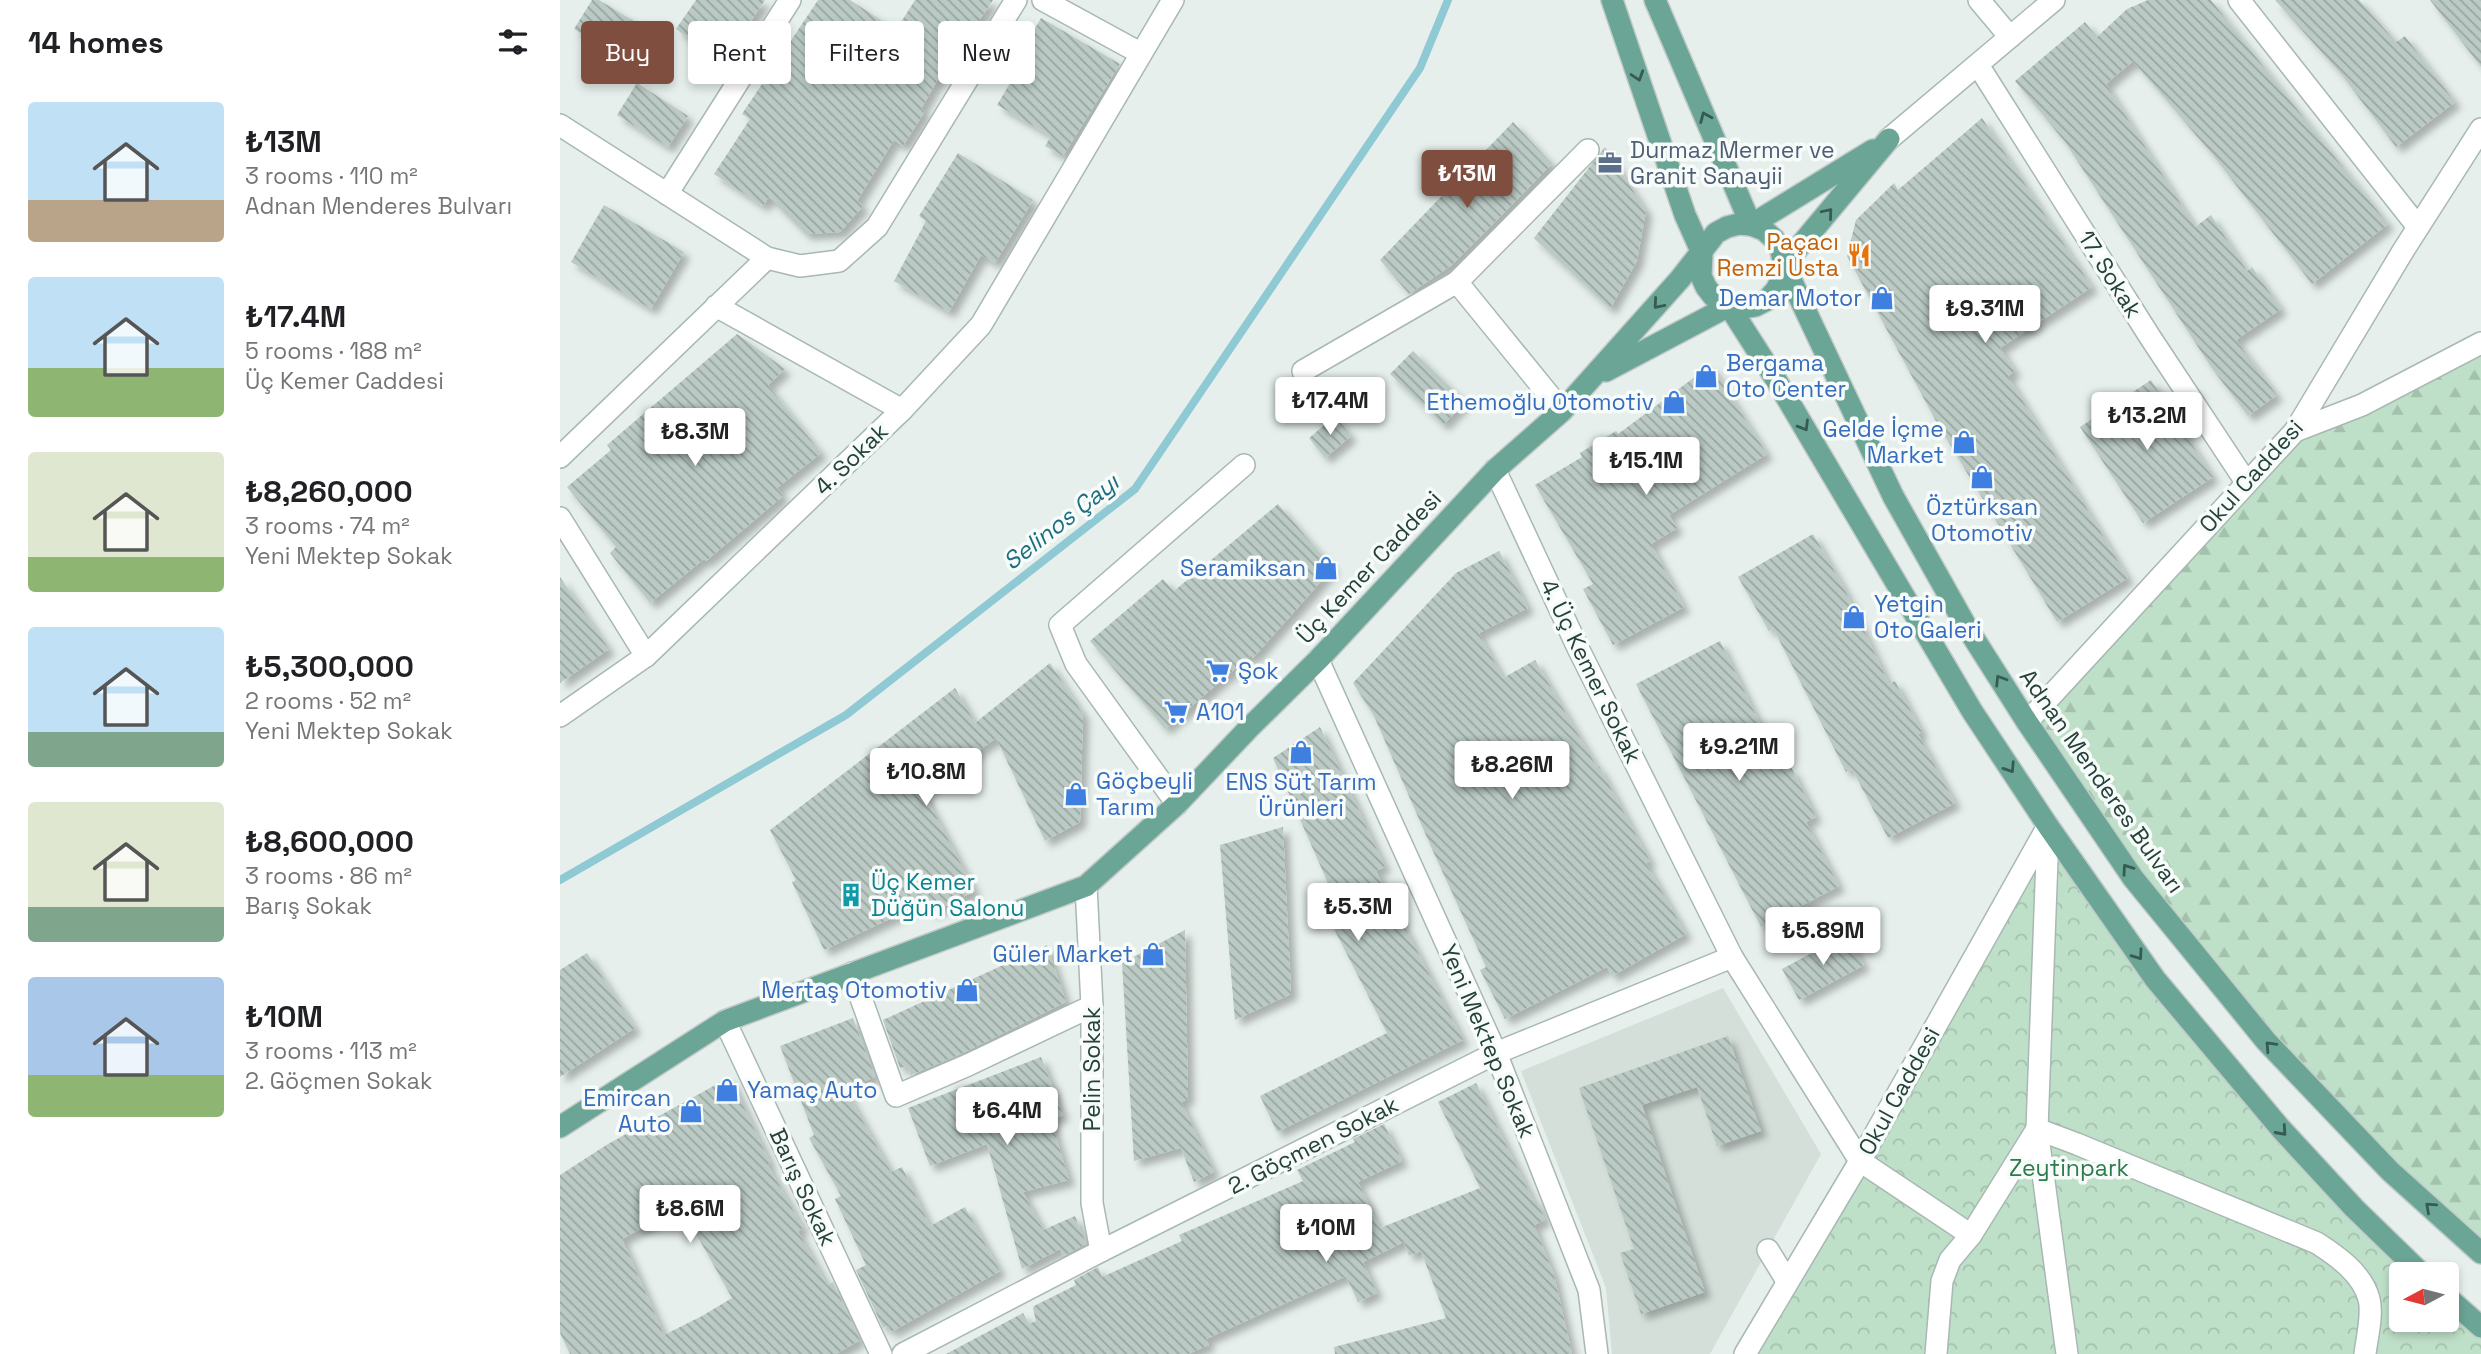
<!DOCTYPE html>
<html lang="en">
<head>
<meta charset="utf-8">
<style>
	:root { --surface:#fff; --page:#f6f6f6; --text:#202124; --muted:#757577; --accent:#7f4e3f }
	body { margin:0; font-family:"Space Grotesk",sans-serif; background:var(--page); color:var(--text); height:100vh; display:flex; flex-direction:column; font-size:26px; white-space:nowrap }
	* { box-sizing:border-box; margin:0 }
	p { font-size:23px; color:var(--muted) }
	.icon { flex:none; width:38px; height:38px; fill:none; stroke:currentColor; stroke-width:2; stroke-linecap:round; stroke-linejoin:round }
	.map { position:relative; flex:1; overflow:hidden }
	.side { display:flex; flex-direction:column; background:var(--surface); width:560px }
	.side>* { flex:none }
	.hud { position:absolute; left:21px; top:21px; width:665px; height:63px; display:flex; gap:14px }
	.needle { width:46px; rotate:263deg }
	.buttons { position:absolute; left:1829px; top:1262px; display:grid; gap:14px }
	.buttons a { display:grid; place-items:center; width:70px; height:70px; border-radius:7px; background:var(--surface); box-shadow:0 4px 10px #0003; font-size:35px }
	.price { position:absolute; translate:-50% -60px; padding:0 16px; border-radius:7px; background:#fff; color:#222; font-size:23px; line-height:46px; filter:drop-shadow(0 2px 4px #0008) }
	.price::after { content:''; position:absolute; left:50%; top:42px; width:21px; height:16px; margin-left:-10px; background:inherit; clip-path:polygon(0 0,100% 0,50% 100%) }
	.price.active { background:var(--accent); color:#fff }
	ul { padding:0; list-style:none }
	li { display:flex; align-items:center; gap:21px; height:175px; padding:0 28px }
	li span { display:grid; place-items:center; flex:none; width:196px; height:140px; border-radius:7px; color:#555 }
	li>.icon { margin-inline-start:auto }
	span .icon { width:84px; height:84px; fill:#fffc; stroke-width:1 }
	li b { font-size:30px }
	h2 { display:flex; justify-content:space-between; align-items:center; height:84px; padding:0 28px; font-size:30px }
	.chip { padding:0 24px; border-radius:7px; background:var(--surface); box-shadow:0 4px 10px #0003; font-size:24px; line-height:63px }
	.chip.active { background:var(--accent); color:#fff }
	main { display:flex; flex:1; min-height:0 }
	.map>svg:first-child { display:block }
	.built { fill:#d4dfda }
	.forest { fill:url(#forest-firs) }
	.park { fill:url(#park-crowns) }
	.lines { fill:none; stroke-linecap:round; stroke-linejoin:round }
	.stream { stroke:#8ec9d4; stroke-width:8 }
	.building { fill:url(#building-back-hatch); fill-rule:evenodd; filter:url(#shadow) }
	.minor-casing { stroke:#a8b8b2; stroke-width:24 }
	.major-casing { stroke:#c2cac8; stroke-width:24 }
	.minor { stroke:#fff; stroke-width:21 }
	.major { stroke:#6aa596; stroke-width:21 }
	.oneway { stroke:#365b51 }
	.labels { text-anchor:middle; stroke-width:7; stroke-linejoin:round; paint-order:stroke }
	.service-label { font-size:23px; fill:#4e5e75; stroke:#f7fbf9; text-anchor:start }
	.food-label { font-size:23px; fill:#c56008; stroke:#f7fbf9; text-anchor:end }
	.street-label { font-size:23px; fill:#24423a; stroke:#f7fbf9 }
	.shop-label { font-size:23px; fill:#366cbe; stroke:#f7fbf9; text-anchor:end }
	.culture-label { font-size:23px; fill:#0d838f; stroke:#f7fbf9; text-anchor:start }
	.park-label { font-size:23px; fill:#2d7a4b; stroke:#f7fbf9 }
	.water-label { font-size:24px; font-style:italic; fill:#1c6f80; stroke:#f7fbf9 }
</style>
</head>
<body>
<main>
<section class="side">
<h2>14 homes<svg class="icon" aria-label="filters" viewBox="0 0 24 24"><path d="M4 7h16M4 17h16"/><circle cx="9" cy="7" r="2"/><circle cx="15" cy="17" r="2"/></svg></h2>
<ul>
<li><span style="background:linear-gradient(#bfe0f5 70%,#b9a48a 0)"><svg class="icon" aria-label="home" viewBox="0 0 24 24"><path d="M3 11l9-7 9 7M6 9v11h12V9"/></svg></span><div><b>₺13M</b><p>3 rooms · 110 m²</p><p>Adnan Menderes Bulvarı</p></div></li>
<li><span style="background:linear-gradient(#bfe0f5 65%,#8fb573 0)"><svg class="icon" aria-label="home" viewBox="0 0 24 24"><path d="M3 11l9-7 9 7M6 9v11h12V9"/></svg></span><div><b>₺17.4M</b><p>5 rooms · 188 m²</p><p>Üç Kemer Caddesi</p></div></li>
<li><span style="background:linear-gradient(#dfe7d0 75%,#8fb573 0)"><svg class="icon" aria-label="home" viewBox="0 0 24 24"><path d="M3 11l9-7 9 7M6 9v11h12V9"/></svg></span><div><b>₺8,260,000</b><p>3 rooms · 74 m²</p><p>Yeni Mektep Sokak</p></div></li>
<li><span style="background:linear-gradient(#bfe0f5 75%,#7fa58c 0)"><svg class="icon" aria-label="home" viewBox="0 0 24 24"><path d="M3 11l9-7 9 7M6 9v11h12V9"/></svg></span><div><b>₺5,300,000</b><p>2 rooms · 52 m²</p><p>Yeni Mektep Sokak</p></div></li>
<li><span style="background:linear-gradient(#dfe7d0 75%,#7fa58c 0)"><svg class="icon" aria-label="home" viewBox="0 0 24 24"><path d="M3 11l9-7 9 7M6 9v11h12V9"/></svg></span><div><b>₺8,600,000</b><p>3 rooms · 86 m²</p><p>Barış Sokak</p></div></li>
<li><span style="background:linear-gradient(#a9c7e8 70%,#8fb573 0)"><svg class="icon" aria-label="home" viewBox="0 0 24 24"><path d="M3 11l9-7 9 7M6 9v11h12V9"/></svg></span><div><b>₺10M</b><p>3 rooms · 113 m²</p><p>2. Göçmen Sokak</p></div></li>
</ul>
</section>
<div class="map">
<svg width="1921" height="1354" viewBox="0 0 1921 1354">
	<defs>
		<pattern id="forest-firs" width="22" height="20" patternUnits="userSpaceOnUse" patternTransform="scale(1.75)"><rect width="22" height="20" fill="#bfe0c8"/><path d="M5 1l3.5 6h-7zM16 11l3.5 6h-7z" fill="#a4c1ad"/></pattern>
		<pattern id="park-crowns" width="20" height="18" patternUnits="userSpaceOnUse" patternTransform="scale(1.75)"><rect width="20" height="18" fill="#bfe0c8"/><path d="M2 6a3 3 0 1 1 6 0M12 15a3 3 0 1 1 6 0" fill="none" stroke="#a4c1ad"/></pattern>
		<pattern id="building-back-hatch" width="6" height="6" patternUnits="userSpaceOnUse" patternTransform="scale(1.75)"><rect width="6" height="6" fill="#bbcac4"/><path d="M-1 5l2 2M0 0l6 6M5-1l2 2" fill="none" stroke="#98a6a0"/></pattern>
		<filter id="shadow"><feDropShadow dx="6" dy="6" stdDeviation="3.5" flood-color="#0004"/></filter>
	</defs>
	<rect width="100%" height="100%" fill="#e6efeb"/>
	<polygon class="built" points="1163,988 1261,1154 1150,1354 1052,1354 1046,1288 961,1071"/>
	<polygon class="forest" points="1921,343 1921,1253 1706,1041 1467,722 1735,431"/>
	<polygon class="park" points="1488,826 1594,979 1862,1274 1841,1274 1841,1320 1886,1320 1887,1296 1921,1327 1921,1354 1185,1354"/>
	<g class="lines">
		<polyline class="stream" points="0,880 286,715 575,489 860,68 888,0"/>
	</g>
	<g class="building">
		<polygon points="32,0 39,0 90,31 70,63 14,29"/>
		<polygon points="136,0 205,0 163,63 116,29"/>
		<polygon points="258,0 290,0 336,30 355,0 433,0 397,53 394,51 361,109 365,111 343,146 334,140 297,201 303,206 280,232 246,234 209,197 203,206 154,174 190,119 182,114"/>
		<polygon points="1588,0 1651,0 1828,224 1752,284 1652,154 1573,61 1546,84 1635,227 1651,215 1687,271 1692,267 1721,309 1676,340 1717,395 1688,416 1651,367 1505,142 1455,81 1525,22 1537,37 1567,9"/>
		<polygon points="1715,0 1799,0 1836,42 1845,36 1895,102 1836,147 1781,74"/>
		<polygon points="1870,0 1921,0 1921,67"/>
		<polygon points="481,18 560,64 503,156 485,146 491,136 437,105 459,68 454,65"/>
		<polygon points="77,83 128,116 108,147 57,115"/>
		<polygon points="1422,118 1532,287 1440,348 1455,371 1448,376 1568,578 1497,622 1377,423 1287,256 1296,220 1334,183 1338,190"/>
		<polygon points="953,122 992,164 892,265 849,294 820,260"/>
		<polygon points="1045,147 1086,211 1077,261 1050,309 974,238"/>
		<polygon points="398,153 473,200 435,263 421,255 389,312 334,281 366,221 359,216"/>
		<polygon points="44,205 124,252 91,309 11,262"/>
		<polygon points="177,334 225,369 208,385 261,453 217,488 223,496 146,561 144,559 90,603 50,553 56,547 7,487 51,450 47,445"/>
		<polygon points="853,351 905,402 883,425 830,374"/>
		<polygon points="1151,365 1207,454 1109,515 1117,528 1091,544 1124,607 1053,645 1023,589 1033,584 975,485 1022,457 1020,453 1056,431 1058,434"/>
		<polygon points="1591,380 1653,477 1583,523 1520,427"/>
		<polygon points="775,416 791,436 765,458 749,438"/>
		<polygon points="718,504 773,568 693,658 691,655 605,729 530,641 603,579 614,591"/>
		<polygon points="1253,534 1284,588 1329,684 1335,681 1362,732 1358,734 1395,803 1328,838 1292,769 1286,772 1213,628 1209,631 1178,577"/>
		<polygon points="939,551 968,608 919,633 943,678 975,660 1037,767 1039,766 1090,861 1086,863 1126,934 1052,976 1047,967 945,1019 920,970 926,967 872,849 814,716 793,683 896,573"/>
		<polygon points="0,577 49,649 0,683"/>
		<polygon points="1160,641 1223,771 1231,767 1256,817 1246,822 1279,886 1201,927 1076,684"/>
		<polygon points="490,663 523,714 520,822 485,841 436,738 363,791 415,891 371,913 366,902 264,950 232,882 236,880 210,830 395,688 415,723"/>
		<polygon points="760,727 825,867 816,871 903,1040 717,1132 700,1096 827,1033 770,921 782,915 713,758"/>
		<polygon points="723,827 731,994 675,1020 660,845"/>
		<polygon points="625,930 628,1099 621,1102 654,1172 634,1182 621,1148 574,1161 562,963"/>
		<polygon points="1287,934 1304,965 1239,1000 1222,969"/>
		<polygon points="487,945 506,1002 403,1053 351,1075 347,1066 340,1068 323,1020"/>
		<polygon points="27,953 75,1028 0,1077 0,970"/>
		<polygon points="293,1018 315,1077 285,1089 331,1172 342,1167 370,1226 405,1207 440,1271 331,1332 328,1326 323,1328 296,1270 306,1265 275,1199 281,1196 249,1138 254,1135 220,1046"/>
		<polygon points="1168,1036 1201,1131 1157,1146 1137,1087 1082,1105 1145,1292 1081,1314 1060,1253 1074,1249 1019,1088"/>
		<polygon points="481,1057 503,1115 491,1120 509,1180 463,1192 483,1230 515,1216 526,1244 503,1256 500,1249 462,1269 427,1144 370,1166 348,1108"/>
		<path d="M 170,1077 L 210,1163 L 208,1165 L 243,1228 L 238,1231 L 267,1285 L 273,1282 L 300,1340 L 276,1354 L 10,1354 L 0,1333 L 0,1175 L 48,1144 ZM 121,1207 L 172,1298 L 142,1316 L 104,1335 L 62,1239 Z"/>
		<polygon points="916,1083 973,1200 976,1199 985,1220 974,1225 994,1275 1012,1354 775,1354 774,1347 886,1318 861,1251 849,1256 844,1242 803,1262 817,1293 798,1302 786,1276 646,1339 649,1345 628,1354 386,1354 463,1313 469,1324 476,1321 473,1308 474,1306 516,1285 514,1280 538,1267 542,1277 622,1241 619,1235 743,1181 737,1170 795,1142 793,1139 824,1124 842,1161 798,1182 820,1228 920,1188 878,1102"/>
	</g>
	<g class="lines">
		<g class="minor-casing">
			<g id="minor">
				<polyline points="483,0 580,53"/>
				<polyline points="1419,0 1450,37"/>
				<polyline points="1679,0 1858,227"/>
				<polyline points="1418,65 1590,337 1686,482"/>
				<polyline points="0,125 207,258 240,266 279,261 317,227 456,0"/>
				<polyline points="1329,139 1494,0"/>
				<polyline points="107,194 230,0"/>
				<polyline points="897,282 1028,150"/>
				<polyline points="743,371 897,282 1002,411"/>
				<polyline points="342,410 421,325 613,0"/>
				<polyline points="1735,431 1802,405 1921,343"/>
				<polyline points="0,457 207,258"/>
				<polyline points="935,470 1018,648 1172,957 1300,1161 1411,1235"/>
				<polyline points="0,518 86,656"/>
				<polyline points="758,660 936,1053 1029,1290 1037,1354"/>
				<polyline points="0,716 86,656 342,410 156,306"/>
				<polyline points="1467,722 1735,431 1843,251 1921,129"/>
				<polyline points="617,804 516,664 500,625 684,465"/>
				<polyline points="1488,831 1477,1129 1507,1354"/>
				<polyline points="526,886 532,1006 532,1203 541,1251"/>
				<polyline points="292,973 336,1096 408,1065 532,1006"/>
				<polyline points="165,1021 321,1354"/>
				<polyline points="1208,1250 1227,1281"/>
				<polyline points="343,1354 541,1251 936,1053 1172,957"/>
				<polyline points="1185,1354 1300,1161 1488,826"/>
				<path d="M 1376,1354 L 1382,1281 L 1390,1260 L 1411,1235 L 1477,1129 L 1517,1144 L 1757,1243 C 1777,1256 1802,1273 1809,1299 C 1813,1315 1807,1337 1805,1354"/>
			</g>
		</g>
		<g class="major-casing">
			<g id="major">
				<polyline points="1052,0 1125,215 1142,253"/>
				<polyline points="1095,0 1191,225"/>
				<polyline points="1191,225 1313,150"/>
				<polyline points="1224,265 1333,496 1406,626 1467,722 1573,878 1706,1041 1830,1171 1921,1253"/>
				<polyline points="1224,265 1329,139"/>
				<polyline points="1169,306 1215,378 1412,711 1488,826 1595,979 1721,1129 1794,1208 1862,1274"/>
				<polyline points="1046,371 1169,306"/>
				<polyline points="0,1127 165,1021 526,886 617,804 689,728 758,660 935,470 1002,411 1120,279 1156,233 1167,227 1179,224 1191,225 1204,230 1214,239 1221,251 1224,265 1222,278 1216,290 1207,300 1195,306 1182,308 1169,306 1153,296 1146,287 1141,276 1142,253"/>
				<polyline points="1886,1296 1921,1327"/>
			</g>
		</g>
		<use href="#minor" class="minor"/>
		<use href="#major" class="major"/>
	</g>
	<defs><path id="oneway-chevron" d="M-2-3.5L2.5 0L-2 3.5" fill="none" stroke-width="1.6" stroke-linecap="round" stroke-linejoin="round" transform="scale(1.75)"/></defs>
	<g class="oneway">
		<use href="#oneway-chevron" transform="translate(1078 76) rotate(72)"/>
		<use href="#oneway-chevron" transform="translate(1145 117) rotate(-113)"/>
		<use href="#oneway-chevron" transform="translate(1268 213) rotate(-50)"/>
		<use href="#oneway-chevron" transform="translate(1098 304) rotate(131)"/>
		<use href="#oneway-chevron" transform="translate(1244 426) rotate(59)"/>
		<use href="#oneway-chevron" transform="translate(1440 680) rotate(-122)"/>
		<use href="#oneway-chevron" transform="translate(1450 768) rotate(57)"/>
		<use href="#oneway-chevron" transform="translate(1567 869) rotate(-125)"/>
		<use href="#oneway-chevron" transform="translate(1578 955) rotate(55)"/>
		<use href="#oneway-chevron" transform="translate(1710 1046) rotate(-133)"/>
		<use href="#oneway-chevron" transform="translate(1722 1131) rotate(48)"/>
		<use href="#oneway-chevron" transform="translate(1870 1207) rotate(-138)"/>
	</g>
	<defs>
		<g id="office-bare" transform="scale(1.89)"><path d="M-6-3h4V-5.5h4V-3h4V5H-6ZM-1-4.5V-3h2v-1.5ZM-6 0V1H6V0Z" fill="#5c6f8a" stroke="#f7fbf9" stroke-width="2.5" paint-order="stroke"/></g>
		<g id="restaurant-bare" transform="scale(1.89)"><path d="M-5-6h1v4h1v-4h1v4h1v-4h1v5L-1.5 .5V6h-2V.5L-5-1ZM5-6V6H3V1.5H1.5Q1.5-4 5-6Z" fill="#e8710a" stroke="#f7fbf9" stroke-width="2.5" paint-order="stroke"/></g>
		<g id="shop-bare" transform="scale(1.89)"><path d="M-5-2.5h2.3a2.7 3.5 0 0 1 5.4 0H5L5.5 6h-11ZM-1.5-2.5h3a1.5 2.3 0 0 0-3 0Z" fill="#3f7fe0" stroke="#f7fbf9" stroke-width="2.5" paint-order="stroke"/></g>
		<g id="supermarket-bare" transform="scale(1.89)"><path d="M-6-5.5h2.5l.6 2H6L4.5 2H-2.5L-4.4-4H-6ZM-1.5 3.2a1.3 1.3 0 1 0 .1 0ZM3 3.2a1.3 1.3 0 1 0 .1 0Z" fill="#3f7fe0" stroke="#f7fbf9" stroke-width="2.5" paint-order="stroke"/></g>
		<g id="building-bare" transform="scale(1.89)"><path d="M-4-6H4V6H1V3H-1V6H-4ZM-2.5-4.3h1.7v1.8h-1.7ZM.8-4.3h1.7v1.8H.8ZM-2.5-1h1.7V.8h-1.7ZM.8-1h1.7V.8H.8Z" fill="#0f9aa8" stroke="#f7fbf9" stroke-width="2.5" paint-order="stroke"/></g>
	</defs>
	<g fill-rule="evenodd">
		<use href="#office-bare" x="1050" y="163"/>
		<use href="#restaurant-bare" x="1299" y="255"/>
		<use href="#shop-bare" x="1322" y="298"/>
		<use href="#shop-bare" x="1146" y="376"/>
		<use href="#shop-bare" x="1114" y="402"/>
		<use href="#shop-bare" x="1404" y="442"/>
		<use href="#shop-bare" x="1422" y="477"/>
		<use href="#shop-bare" x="766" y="568"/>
		<use href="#shop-bare" x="1294" y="617"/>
		<use href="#supermarket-bare" x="658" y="671"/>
		<use href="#supermarket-bare" x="616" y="712"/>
		<use href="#shop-bare" x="741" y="752"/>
		<use href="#shop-bare" x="516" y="794"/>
		<use href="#building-bare" x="291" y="895"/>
		<use href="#shop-bare" x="593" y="954"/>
		<use href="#shop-bare" x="407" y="990"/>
		<use href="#shop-bare" x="167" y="1090"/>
		<use href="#shop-bare" x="131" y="1111"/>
	</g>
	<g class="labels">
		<g class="service-label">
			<text x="1070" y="158">Durmaz Mermer ve<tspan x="1070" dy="26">Granit Sanayii</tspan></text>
		</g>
		<g class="food-label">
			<text x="1279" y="250">Paçacı<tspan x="1279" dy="26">Remzi Usta</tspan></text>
		</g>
		<g class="street-label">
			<text transform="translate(1550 274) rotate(58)" y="8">17. Sokak</text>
			<text transform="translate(291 459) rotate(-44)" y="8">4. Sokak</text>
			<text transform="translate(1691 476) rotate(-48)" y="8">Okul Caddesi</text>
			<text transform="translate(809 567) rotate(-47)" y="8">Üç Kemer Caddesi</text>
			<text transform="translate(1031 671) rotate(64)" y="8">4. Üç Kemer Sokak</text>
			<text transform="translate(1542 781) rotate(55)" y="8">Adnan Menderes Bulvarı</text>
			<text transform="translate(928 1041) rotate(67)" y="8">Yeni Mektep Sokak</text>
			<text transform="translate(532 1069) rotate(-90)" y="8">Pelin Sokak</text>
			<text transform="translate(1339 1091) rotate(-61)" y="8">Okul Caddesi</text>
			<text transform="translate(753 1145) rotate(-27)" y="8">2. Göçmen Sokak</text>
			<text transform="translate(243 1187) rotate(65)" y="8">Barış Sokak</text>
		</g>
		<g class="shop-label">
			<text x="1302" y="306">Demar Motor</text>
			<text x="1166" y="371" text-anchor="start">Bergama<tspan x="1166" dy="26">Oto Center</tspan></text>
			<text x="1094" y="410">Ethemoğlu Otomotiv</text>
			<text x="1384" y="437">Gelde İçme<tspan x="1384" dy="26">Market</tspan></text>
			<text x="1422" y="515" text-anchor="middle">Öztürksan<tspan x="1422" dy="26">Otomotiv</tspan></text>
			<text x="746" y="576">Seramiksan</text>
			<text x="1314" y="612" text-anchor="start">Yetgin<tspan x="1314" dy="26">Oto Galeri</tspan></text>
			<text x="678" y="679" text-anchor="start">Şok</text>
			<text x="636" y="720" text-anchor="start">A101</text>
			<text x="536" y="789" text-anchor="start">Göçbeyli<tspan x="536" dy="26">Tarım</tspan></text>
			<text x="741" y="790" text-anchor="middle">ENS Süt Tarım<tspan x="741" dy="26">Ürünleri</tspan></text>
			<text x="573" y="962">Güler Market</text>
			<text x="387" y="998">Mertaş Otomotiv</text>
			<text x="187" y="1098" text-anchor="start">Yamaç Auto</text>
			<text x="111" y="1106">Emircan<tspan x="111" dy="26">Auto</tspan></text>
		</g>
		<g class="culture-label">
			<text x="311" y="890">Üç Kemer<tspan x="311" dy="26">Düğün Salonu</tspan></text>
		</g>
		<g class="park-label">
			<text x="1509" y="1176">Zeytinpark</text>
		</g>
		<g class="water-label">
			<text transform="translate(501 522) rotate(-38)" y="8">Selinos Çayı</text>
		</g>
	</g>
</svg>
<div class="buttons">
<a><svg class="needle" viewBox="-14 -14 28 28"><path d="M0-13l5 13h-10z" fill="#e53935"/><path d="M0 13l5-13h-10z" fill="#757577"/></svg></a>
</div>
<b class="price active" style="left:907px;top:210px">₺13M</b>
<b class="price" style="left:1425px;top:345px">₺9.31M</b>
<b class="price" style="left:770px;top:437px">₺17.4M</b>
<b class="price" style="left:1587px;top:452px">₺13.2M</b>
<b class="price" style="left:135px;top:468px">₺8.3M</b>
<b class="price" style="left:1086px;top:497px">₺15.1M</b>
<b class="price" style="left:1179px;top:783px">₺9.21M</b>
<b class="price" style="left:952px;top:801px">₺8.26M</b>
<b class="price" style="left:366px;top:808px">₺10.8M</b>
<b class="price" style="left:798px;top:943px">₺5.3M</b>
<b class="price" style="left:1263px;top:967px">₺5.89M</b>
<b class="price" style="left:447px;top:1147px">₺6.4M</b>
<b class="price" style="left:130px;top:1245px">₺8.6M</b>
<b class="price" style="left:766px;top:1264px">₺10M</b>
<div class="hud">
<a class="chip active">Buy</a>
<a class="chip">Rent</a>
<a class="chip">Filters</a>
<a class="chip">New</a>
</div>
</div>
</main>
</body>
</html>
